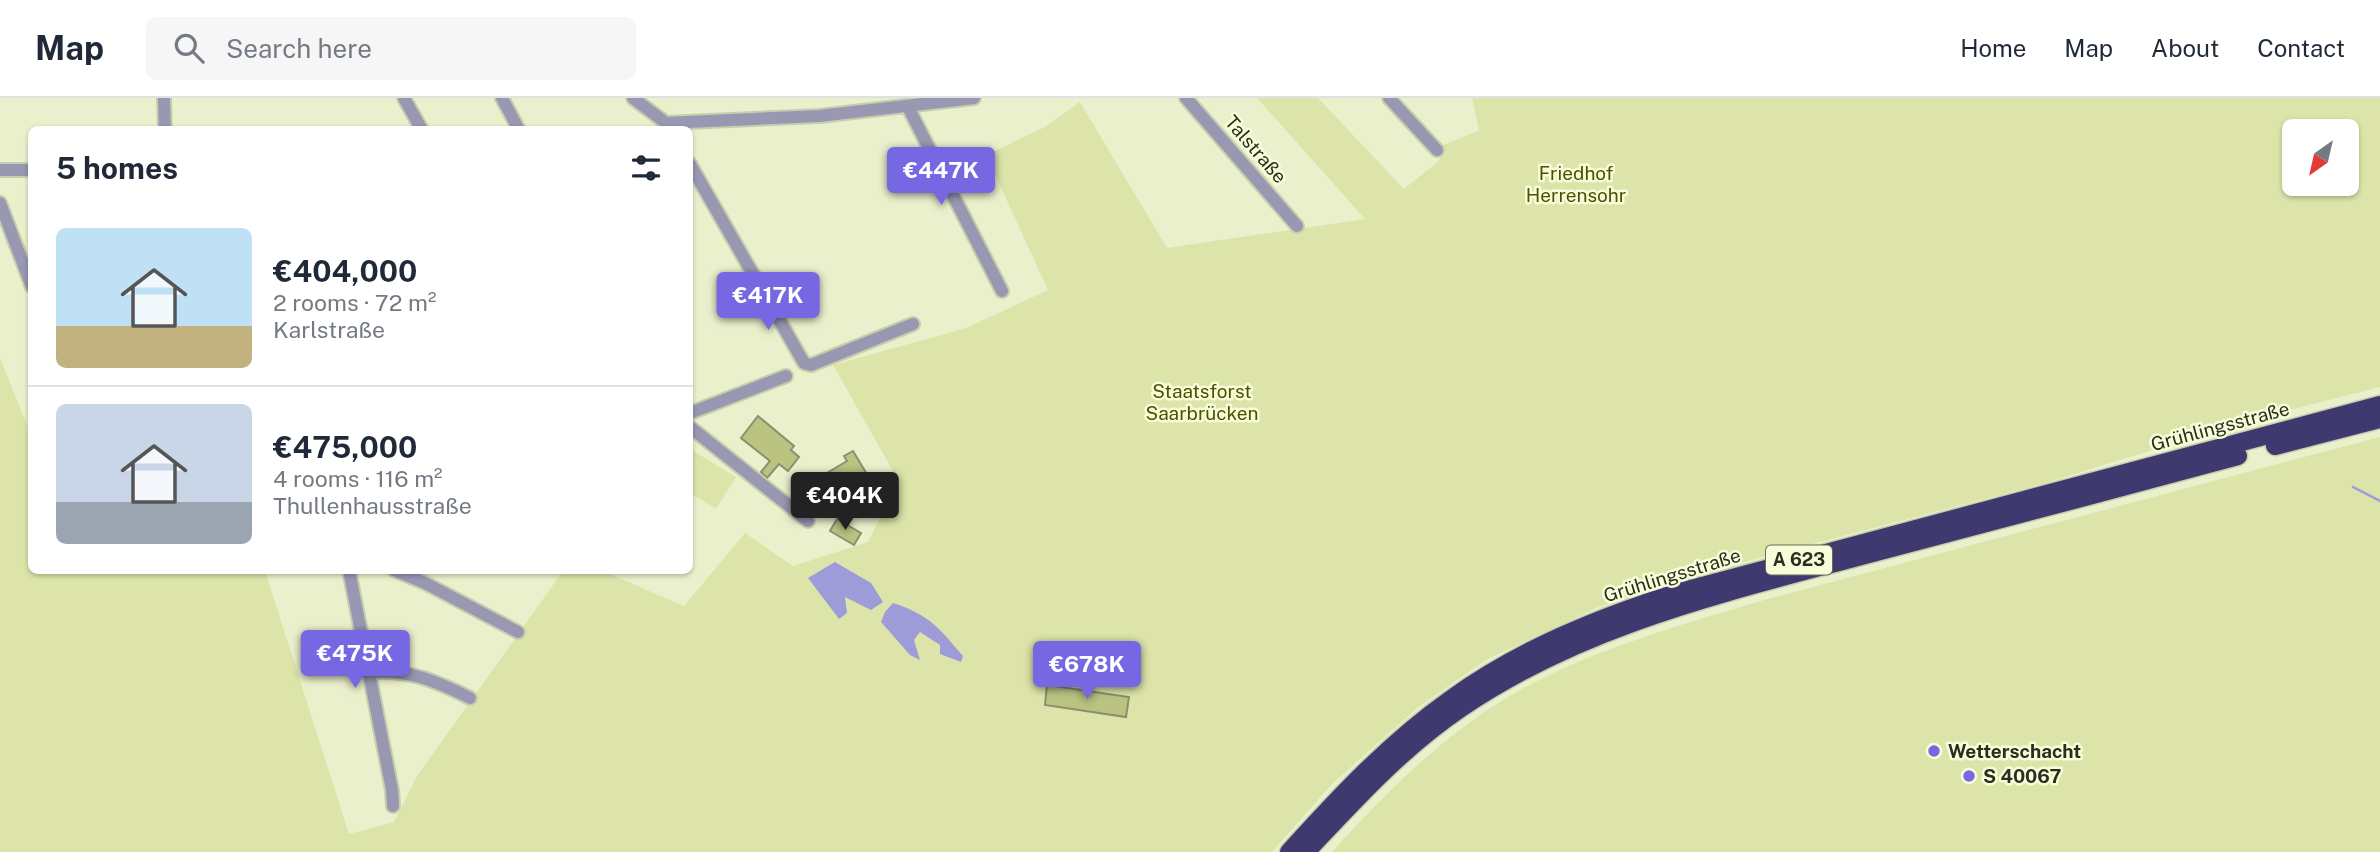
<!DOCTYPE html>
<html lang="en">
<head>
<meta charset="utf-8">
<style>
	:root { --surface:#fff; --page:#f6f6f7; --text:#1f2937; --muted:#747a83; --line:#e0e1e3; --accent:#7668e3 }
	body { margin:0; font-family:"Public Sans",sans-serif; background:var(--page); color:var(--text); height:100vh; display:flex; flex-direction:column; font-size:26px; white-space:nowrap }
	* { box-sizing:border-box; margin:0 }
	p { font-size:23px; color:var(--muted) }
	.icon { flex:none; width:38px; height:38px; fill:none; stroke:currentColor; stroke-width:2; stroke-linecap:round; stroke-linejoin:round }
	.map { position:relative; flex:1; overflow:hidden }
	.details { position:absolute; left:28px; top:28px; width:665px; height:448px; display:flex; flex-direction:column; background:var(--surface); border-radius:10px; box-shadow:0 2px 5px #0004 }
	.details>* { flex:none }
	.needle { width:46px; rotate:214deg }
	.buttons { position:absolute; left:2282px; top:21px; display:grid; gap:14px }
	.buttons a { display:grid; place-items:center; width:77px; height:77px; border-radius:10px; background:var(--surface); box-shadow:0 2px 5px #0004; font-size:35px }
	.price { position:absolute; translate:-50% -60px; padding:0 16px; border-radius:7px; background:var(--accent); color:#fff; font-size:23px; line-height:46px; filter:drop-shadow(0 2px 4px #0008) }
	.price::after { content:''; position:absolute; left:50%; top:42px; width:21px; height:16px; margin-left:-10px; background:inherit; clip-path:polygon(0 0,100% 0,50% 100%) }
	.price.current { background:#222; color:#fff }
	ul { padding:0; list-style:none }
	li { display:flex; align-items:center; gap:21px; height:175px; padding:0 28px }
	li+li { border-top:2px solid var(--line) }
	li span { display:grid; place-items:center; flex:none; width:196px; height:140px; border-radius:10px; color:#555 }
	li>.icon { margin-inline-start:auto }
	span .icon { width:84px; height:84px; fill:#fffc; stroke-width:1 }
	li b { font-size:30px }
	h2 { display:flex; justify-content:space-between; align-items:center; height:84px; padding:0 28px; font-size:30px }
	header { display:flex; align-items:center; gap:42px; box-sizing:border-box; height:98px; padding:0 35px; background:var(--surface); border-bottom:2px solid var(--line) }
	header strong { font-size:33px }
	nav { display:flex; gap:38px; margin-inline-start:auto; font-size:24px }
	.search { width:490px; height:63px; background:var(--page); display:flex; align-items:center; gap:18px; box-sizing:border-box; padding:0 24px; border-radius:10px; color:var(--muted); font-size:26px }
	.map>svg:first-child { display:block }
	.green { fill:#dce4a9; fill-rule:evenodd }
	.water { fill:#9d9cd9 }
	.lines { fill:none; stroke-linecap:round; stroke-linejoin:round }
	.stream { stroke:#9d9cd9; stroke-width:2.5 }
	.building { fill:#bac380; stroke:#8b8f6f; stroke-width:2 }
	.minor-casing { stroke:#c8cdad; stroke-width:16 }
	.highway-casing { stroke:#c8cdad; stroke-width:21 }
	.minor { stroke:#9898b3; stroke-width:12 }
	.highway { stroke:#3e3a6f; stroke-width:18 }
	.poi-dot { fill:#7668e3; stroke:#f8fdd9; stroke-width:2.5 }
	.labels { text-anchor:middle; stroke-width:5; stroke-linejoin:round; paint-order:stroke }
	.shield { fill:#f8fdd9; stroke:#686b57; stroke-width:2 }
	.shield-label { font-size:18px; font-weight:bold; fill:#2b2d1f }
	.street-label { font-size:19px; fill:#2b2d1f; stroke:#f8fdd9 }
	.park-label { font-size:19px; fill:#4c5100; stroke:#f8fdd9 }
	.poi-label { font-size:19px; font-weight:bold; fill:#2b2d1f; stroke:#f8fdd9; text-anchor:start }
</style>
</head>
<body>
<header>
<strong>Map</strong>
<div class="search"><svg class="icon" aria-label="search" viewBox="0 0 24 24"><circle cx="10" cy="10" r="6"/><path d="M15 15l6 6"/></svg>Search here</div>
<nav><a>Home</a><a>Map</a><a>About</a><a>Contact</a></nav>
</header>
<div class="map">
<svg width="2380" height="754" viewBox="0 0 2380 754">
	<rect width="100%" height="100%" fill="#ebf0cc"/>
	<g class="green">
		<path d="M 1257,0 L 1318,0 L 1404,91 L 1439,63 L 1444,47 L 1479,32 L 1472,0 L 2380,0 L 2380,289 L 2254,321 L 2045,385 L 1683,480 L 1596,510 L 1486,562 L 1417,610 L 1332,686 L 1272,754 L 0,754 L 0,260 L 31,337 L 32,472 L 265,473 L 349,736 L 394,724 L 417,678 L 563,473 L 603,473 L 684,508 L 745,435 L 793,468 L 868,444 L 898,382 L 833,267 L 966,230 L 1048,192 L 986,57 L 1045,29 L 1080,4 L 1167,150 L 1365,121 ZM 2294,33 L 2347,33 L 2347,86 L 2294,86 Z"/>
		<path d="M 2380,339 L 2380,754 L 1332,754 C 1387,693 1447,633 1520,592 C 1596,550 1681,527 1764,502 Z"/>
		<polygon points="690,351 736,379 716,411 690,395"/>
	</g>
	<g class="water">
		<polygon points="835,464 871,485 883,504 871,512 845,499 847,515 839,521 808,480"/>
		<path d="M 893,505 C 930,517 939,530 963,558 L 961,564 L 940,556 L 940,547 L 920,534 L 914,542 L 920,562 L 910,557 L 881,524 L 885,514 Z"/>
	</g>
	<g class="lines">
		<polyline class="stream" points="2353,389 2380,403"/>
	</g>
	<g class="building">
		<polygon points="758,318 794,348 791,352 799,359 788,373 779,366 767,380 761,374 770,363 741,340"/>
		<polygon points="853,353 871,383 861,390 858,384 829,401 817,381 847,363 844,358"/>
		<polygon points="837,421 861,435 854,447 830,433"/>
		<polygon points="1047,587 1129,599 1126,619 1045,607"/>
	</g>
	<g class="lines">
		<g class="minor-casing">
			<g id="minor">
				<polyline points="164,0 165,32"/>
				<polyline points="404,0 422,32"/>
				<polyline points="502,0 519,32"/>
				<polyline points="633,0 666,25 819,18 974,0"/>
				<polyline points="1186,0 1297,128"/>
				<polyline points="1389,0 1437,52"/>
				<polyline points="908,9 1002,193"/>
				<polyline points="690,66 804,265 811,267 913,226"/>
				<polyline points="0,72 32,72"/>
				<polyline points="0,105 32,189"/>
				<polyline points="690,315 786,278"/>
				<polyline points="690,329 808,423"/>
				<polyline points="349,472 392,692 393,708"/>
				<polyline points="394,472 425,485 518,534"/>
				<path d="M 368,575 C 406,570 436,583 470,600"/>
			</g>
		</g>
		<g class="highway-casing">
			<g id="highway">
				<polyline points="2275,348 2380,321"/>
				<path d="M 1289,754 C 1339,699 1390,644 1451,601 C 1519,552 1597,520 1676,495 L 2380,307"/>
				<path d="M 1306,754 C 1355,702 1402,650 1461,610 C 1583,527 1724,495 1865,457 C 1989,424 2114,392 2238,358"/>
			</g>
		</g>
		<use href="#minor" class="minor"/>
		<use href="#highway" class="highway"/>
	</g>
	<g class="poi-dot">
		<circle cx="1934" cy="653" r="7"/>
		<circle cx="1969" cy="678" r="7"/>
	</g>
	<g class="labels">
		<rect class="shield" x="1766" y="447.5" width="66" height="29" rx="5"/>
		<g class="shield-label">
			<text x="1799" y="468">A 623</text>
		</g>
		<g class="street-label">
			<text transform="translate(1256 51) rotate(49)" y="7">Talstraße</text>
			<text transform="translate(2220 328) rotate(-15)" y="7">Grühlingsstraße</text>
			<text transform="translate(1672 477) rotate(-17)" y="7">Grühlingsstraße</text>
		</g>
		<g class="park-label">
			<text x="1576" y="82">Friedhof<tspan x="1576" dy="22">Herrensohr</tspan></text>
			<text x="1202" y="300">Staatsforst<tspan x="1202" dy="22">Saarbrücken</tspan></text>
		</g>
		<g class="poi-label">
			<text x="1948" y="660">Wetterschacht</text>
			<text x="1983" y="685">S 40067</text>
		</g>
	</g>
</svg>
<div class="buttons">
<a><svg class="needle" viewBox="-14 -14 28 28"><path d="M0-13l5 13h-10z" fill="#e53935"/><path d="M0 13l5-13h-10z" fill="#747a83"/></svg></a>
</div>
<b class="price" style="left:941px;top:109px">€447K</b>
<b class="price" style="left:768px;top:234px">€417K</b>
<b class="price current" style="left:845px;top:434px">€404K</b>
<b class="price" style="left:355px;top:592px">€475K</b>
<b class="price" style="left:1087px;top:603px">€678K</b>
<section class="details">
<h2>5 homes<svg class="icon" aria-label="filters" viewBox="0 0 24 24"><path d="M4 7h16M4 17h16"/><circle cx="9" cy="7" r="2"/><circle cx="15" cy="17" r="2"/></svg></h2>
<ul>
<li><span style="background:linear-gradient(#bfe0f5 70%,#c2b280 0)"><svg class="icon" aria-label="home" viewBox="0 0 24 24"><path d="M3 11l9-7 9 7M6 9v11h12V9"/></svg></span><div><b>€404,000</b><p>2 rooms · 72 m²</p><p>Karlstraße</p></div></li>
<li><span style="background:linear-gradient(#c9d6e8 70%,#9aa5b1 0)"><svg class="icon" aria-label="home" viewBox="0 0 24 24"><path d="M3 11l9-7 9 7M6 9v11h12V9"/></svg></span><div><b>€475,000</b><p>4 rooms · 116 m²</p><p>Thullenhausstraße</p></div></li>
</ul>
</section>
</div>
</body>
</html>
